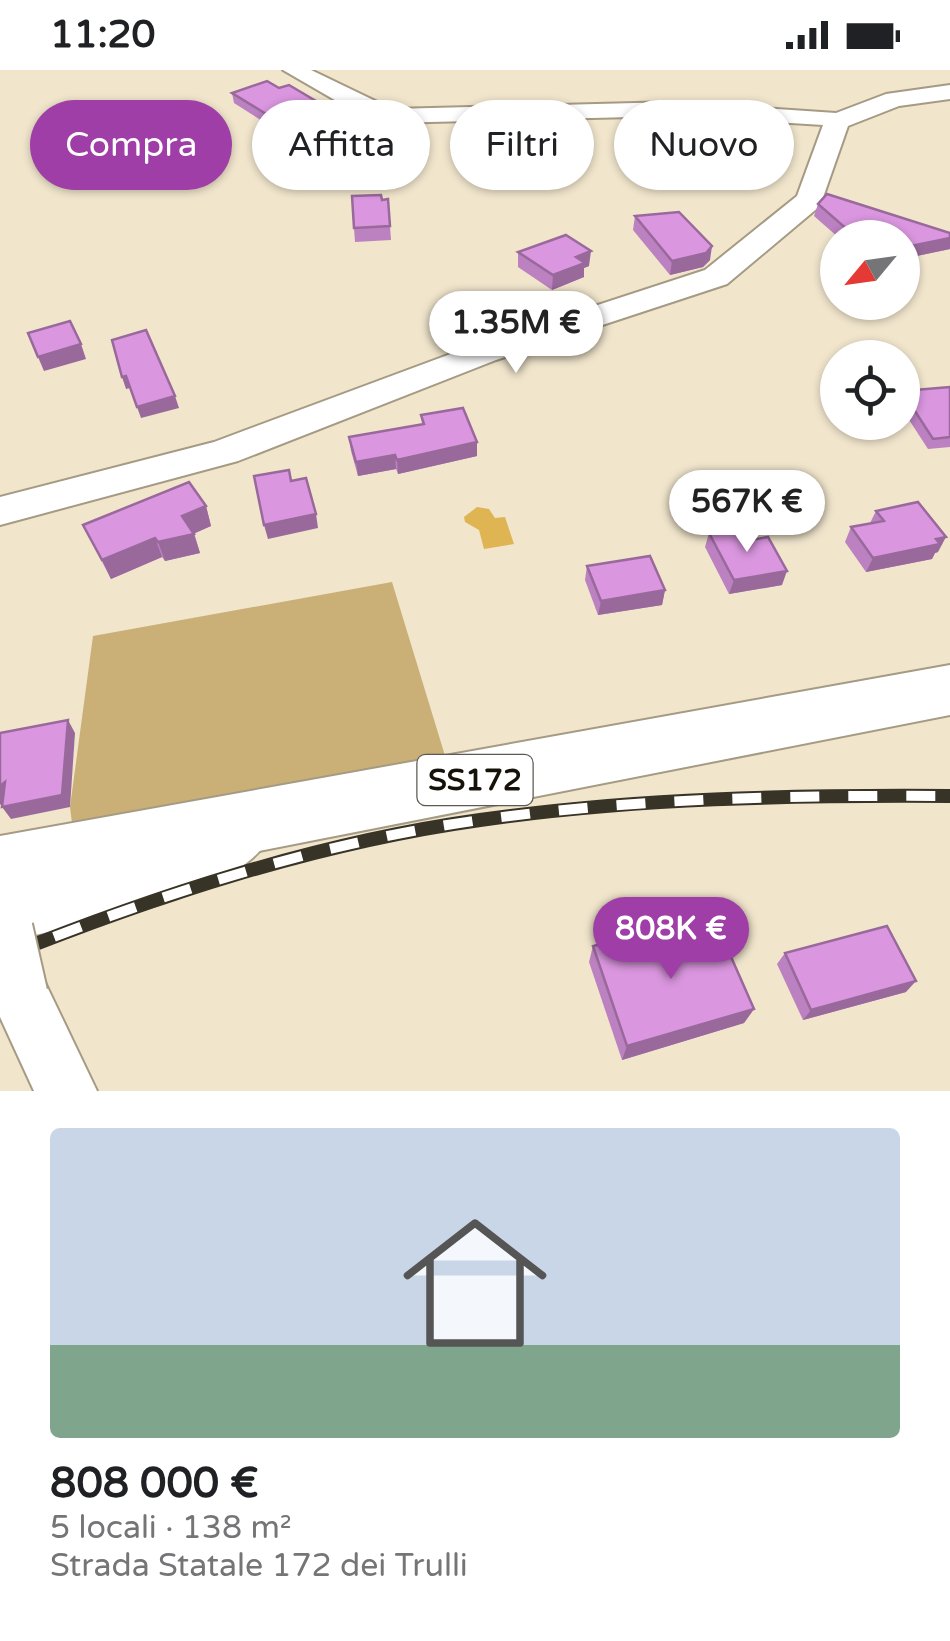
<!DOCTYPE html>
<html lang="it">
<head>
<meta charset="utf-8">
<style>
	:root { --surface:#fff; --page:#f2f2f2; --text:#202124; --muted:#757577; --accent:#9e3ea6 }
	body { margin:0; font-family:"Varela Round",sans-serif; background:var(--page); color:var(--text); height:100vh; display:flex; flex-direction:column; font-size:38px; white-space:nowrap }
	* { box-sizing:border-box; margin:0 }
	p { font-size:32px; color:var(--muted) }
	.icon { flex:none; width:55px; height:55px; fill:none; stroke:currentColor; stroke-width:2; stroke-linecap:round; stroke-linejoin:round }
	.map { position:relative; height:1021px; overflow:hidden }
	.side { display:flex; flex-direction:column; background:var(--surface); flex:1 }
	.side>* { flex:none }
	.top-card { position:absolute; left:30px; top:30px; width:890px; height:90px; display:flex; gap:20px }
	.needle { width:65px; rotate:241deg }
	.fabs { position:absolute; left:820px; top:150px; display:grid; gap:20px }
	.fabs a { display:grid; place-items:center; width:100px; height:100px; border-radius:50%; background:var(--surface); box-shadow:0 2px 8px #0004; font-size:50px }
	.price { position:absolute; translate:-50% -85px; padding:0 22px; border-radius:35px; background:#fff; color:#222; font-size:32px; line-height:65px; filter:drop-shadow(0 2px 5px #0008) }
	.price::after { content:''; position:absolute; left:50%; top:60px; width:30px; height:22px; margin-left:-15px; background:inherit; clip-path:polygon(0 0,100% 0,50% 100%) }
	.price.selected { background:var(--accent); color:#fff }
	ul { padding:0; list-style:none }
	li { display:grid; align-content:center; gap:20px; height:530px; padding:0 50px }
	li span { display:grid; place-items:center; height:310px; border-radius:10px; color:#555 }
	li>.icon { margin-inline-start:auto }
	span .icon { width:180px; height:180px; fill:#fffc; stroke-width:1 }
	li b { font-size:42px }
	.chip { padding:0 35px; border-radius:45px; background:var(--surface); box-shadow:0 2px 8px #0004; font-size:35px; line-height:90px }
	.chip.selected { background:var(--accent); color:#fff }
	.status { display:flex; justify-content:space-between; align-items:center; height:70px; padding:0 50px; background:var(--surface); direction:ltr }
	.status svg { height:28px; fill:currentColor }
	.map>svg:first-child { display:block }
	.green { fill:#cab077 }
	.water { fill:#dfb453 }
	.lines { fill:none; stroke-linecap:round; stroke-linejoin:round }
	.minor-casing { stroke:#a59a83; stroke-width:4 }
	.major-casing { stroke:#a59a83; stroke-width:4 }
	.minor { fill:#fff; fill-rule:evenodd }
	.major { fill:#fff; fill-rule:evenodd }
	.rail-casing { stroke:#383327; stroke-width:14 }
	.rail { stroke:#fff; stroke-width:10; stroke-dasharray:29; stroke-linecap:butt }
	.minor-bridge-casing { stroke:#a59a83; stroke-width:59; stroke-linecap:butt }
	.minor-bridge { stroke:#fff; stroke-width:55 }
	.wall { fill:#bb81c0 }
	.shaded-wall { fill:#99699c }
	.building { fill:#da96df; stroke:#99699c; stroke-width:2.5 }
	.labels { text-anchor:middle; stroke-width:8; stroke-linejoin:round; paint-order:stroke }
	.shield { fill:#fff; stroke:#5c5953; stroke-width:2.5 }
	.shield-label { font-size:30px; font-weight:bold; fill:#161209 }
</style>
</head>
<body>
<div class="status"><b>11:20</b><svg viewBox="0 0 49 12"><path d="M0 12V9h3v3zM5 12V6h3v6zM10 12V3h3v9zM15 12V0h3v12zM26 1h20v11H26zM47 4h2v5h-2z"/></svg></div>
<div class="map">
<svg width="950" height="1021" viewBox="0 0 950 1021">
	<rect width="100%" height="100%" fill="#f1e5cc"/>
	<polygon class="green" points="392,512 446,689 72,753 70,737 93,566"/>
	<polygon class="water" points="477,437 489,439 495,448 505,447 514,474 484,479 479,460 465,452 464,447"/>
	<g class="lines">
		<g class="minor-casing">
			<g id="minor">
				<polygon points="283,0 311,0 392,39 675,32 836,43 886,24 950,15 950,29 899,36 848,56 820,136 727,214 496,290 238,391 0,455 0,427 214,372 472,276 705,200 797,126 823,55 675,46 391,53 359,44"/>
				<path d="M 248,736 L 266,743 L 274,760 C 244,827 99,849 32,866 L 25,879 L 5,887 L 0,885 L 0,823 L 174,778 L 230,743 Z"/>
				<polygon points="20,896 41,904 97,1021 34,1021 0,947 0,904"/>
			</g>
		</g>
		<g class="major-casing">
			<polygon id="major" points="950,595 950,645 0,832 0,766"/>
		</g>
		<use href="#minor" class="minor"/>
		<use href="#major" class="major"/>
		<g class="rail-casing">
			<path id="rail" d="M 0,888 C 155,826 315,773 480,750 C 636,728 793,725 950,726"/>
		</g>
		<use href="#rail" class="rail"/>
		<g class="minor-bridge-casing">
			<polyline id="minor-bridge" points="5,859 20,925"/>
		</g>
		<use href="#minor-bridge" class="minor-bridge"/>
	</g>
	<g class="wall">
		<polygon points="232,23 326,37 328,48 281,63 234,33"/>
		<polygon points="388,129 391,170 355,172 354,158 382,130"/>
		<polygon points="818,134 950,163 950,179 907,188 902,185 902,168 839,168 814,146"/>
		<polygon points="635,146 710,190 703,197 670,205 633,160"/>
		<polygon points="518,182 589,196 584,198 584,207 552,220 518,197"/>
		<polygon points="950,317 950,377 928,379 902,339 902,321"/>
		<polygon points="421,345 477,372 477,386 398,404 396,399 358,406 351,381 349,367 422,354"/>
		<polygon points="206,436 211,456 194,463 200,483 165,491 162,487 111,509 83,455"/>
		<polygon points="876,441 938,482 935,483 932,489 866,502 845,472 851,457 870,453"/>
		<polygon points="709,463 745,471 782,515 729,524 705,477"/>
		<polygon points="587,496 665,520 662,535 598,545 585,510"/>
		<polygon points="668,868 754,939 744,953 622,990 589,892 593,876"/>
		<polygon points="785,883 906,922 803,950 777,894"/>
	</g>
	<g class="shaded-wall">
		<polygon points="326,37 328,48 281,63 279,52"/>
		<polygon points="950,168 950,179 907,188 911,176"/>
		<polygon points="712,176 710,190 703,197 670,205 672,191"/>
		<polygon points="591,181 589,196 584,198 584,207 552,220 553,205 576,187"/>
		<polygon points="81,274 86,289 44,301 38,287"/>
		<polygon points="126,306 130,318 126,319 122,307"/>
		<polygon points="175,326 179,338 141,348 137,337"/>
		<polygon points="477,372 477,386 398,404 397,390"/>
		<polygon points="395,385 396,399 358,406 356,392"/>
		<polygon points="206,436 211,456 191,465 194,464 200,483 165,491 158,472 182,446"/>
		<polygon points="316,444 318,458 268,469 264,455"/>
		<polygon points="946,467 938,482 935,483 932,489 866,502 873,488"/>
		<polygon points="155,468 162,487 111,509 102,490"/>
		<polygon points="787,501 782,515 729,524 734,510"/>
		<polygon points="665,520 662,535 598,545 601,531"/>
		<polygon points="68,650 75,663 70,737 11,749 2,737"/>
		<polygon points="5,712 14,724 0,735 0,716"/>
		<polygon points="916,911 906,922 803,950 811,940"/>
		<polygon points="754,939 744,953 622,990 627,976"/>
	</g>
	<g class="building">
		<polygon points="267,11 279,18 289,15 326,37 279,52 232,23"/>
		<polygon points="827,124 950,163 950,168 911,176 905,171 902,172 902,168 857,168 818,134"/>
		<polygon points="381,125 382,130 388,129 390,156 354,158 352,126"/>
		<polygon points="679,142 712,176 706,183 672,191 635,146"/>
		<polygon points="566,165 591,181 576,187 585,193 553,205 518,182"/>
		<polygon points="70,251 81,274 38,287 28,263"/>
		<polygon points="146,260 175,326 137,337 126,306 122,307 112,270"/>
		<polygon points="950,317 950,367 933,369 902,321"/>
		<polygon points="463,338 477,372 397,390 395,385 356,392 349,367 424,354 421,345"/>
		<polygon points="289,400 291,411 306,408 316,444 264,455 254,406"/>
		<polygon points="189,412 206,436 182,446 194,464 158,472 155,468 102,490 83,455"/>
		<polygon points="918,432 946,467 936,469 940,474 873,488 851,457 884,451 876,441"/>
		<polygon points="738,458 745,471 768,467 787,501 734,510 709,463"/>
		<polygon points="650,486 665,520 601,531 587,496"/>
		<polygon points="68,650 62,725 2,737 5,712 0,716 0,663"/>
		<polygon points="717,855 754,939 627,976 593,876 664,857 668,868"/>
		<polygon points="887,856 916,911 811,940 785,883"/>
	</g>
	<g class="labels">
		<rect class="shield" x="417.5" y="685" width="115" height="50" rx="8"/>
		<g class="shield-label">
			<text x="475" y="720">SS172</text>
		</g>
	</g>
</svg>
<div class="fabs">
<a><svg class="needle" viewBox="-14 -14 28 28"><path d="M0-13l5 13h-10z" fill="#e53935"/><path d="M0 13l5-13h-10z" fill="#757577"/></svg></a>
<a><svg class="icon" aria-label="locate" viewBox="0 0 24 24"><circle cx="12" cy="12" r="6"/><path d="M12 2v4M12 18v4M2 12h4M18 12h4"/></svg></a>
</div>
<b class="price" style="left:516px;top:306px">1.35M €</b>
<b class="price" style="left:747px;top:485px">567K €</b>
<b class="price selected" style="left:671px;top:912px">808K €</b>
<div class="top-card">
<a class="chip selected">Compra</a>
<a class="chip">Affitta</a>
<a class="chip">Filtri</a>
<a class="chip">Nuovo</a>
</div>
</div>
<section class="side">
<ul>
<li><span style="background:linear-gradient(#c9d6e8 70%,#7fa58c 0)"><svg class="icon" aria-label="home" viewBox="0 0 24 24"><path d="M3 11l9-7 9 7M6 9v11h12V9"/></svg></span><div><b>808 000 €</b><p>5 locali · 138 m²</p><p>Strada Statale 172 dei Trulli</p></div></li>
</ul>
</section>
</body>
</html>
